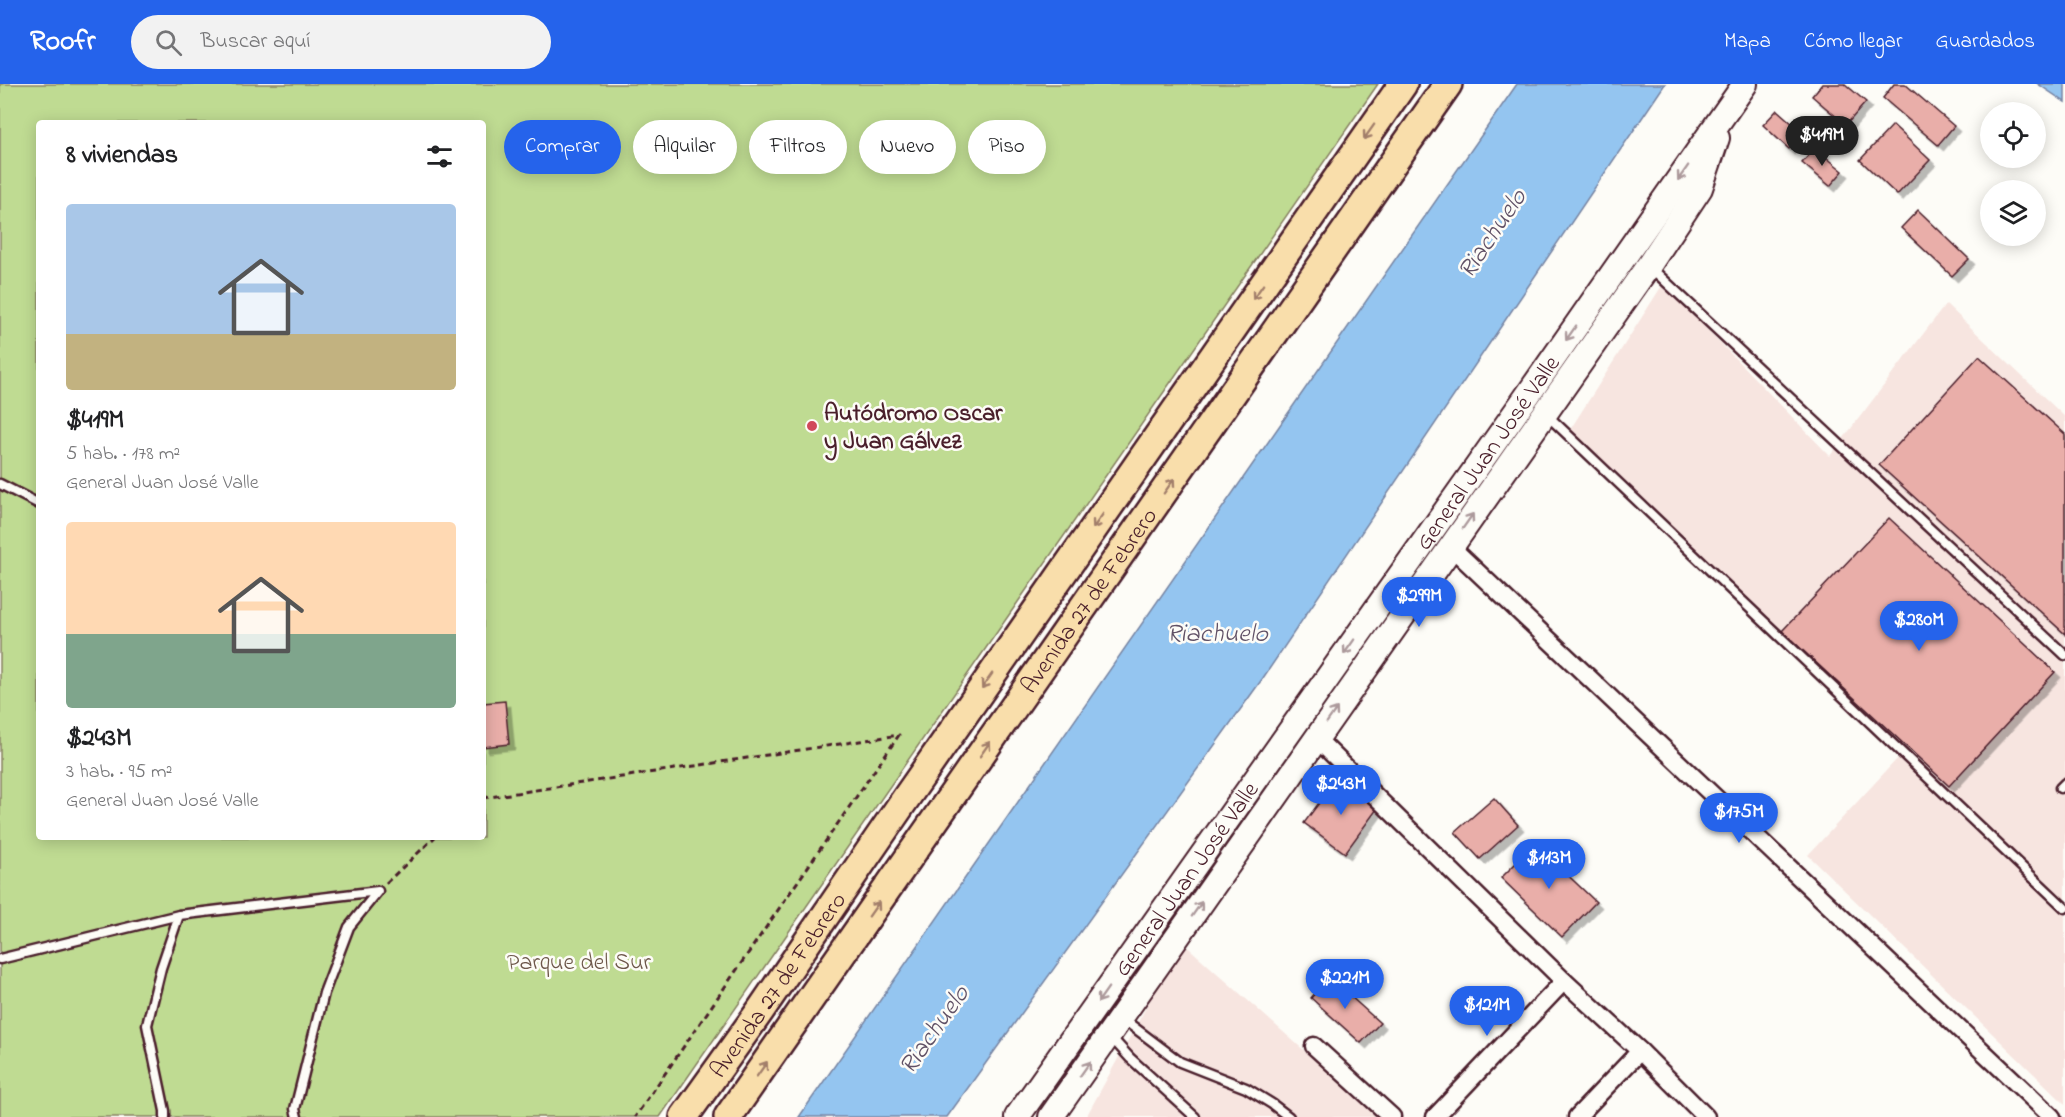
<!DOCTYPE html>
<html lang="es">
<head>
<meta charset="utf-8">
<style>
	:root { --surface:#fff; --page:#f2f2f2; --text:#202124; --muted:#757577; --accent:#2563eb }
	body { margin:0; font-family:"Indie Flower",sans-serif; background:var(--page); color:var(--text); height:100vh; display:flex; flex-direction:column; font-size:22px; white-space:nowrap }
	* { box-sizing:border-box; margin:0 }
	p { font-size:20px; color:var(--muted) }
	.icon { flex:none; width:33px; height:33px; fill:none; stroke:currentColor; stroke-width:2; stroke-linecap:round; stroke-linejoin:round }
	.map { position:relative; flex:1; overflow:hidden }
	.sheet { position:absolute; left:36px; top:36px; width:450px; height:720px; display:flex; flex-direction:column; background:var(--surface); border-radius:6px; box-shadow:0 3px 15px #0003 }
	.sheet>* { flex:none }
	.guide { position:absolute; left:504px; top:36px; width:570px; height:54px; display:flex; gap:12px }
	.controls { position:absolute; left:1980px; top:18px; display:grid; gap:12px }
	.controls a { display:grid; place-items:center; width:66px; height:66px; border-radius:50%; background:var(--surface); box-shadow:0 3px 15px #0003; font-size:30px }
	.price { position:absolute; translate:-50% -51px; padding:0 14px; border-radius:21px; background:var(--accent); color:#fff; font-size:20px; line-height:39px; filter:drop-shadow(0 2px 3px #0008) }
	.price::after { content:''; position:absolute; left:50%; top:36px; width:18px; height:14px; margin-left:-9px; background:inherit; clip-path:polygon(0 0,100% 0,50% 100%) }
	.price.selected { background:#222; color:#fff }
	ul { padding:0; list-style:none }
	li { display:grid; align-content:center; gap:12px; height:318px; padding:0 30px }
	li span { display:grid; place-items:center; height:186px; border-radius:6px; color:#555 }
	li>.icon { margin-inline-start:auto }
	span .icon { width:108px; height:108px; fill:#fffc; stroke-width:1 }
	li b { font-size:26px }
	h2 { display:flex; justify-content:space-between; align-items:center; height:72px; padding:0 30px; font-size:26px }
	.tag { padding:0 21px; border-radius:27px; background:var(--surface); box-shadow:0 3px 15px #0003; font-size:21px; line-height:54px }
	.tag.selected { background:var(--accent); color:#fff }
	header { display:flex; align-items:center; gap:36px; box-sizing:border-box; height:84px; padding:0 30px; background:var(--accent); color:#fff }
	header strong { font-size:28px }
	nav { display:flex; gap:33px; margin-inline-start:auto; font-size:21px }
	.search { width:420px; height:54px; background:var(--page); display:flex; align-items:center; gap:15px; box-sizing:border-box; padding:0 21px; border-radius:33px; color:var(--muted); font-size:22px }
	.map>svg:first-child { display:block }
	.built { fill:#f7e5e0 }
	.green { fill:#bfdb92; stroke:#847d5e; stroke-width:1.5; fill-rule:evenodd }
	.water { fill:#94c5f0; stroke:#7683a1; stroke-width:1.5 }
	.building { fill:#e9aea9; stroke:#4a1f2b; stroke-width:1.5; filter:url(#shadow) }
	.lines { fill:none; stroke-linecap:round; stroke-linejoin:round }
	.lane-casing { stroke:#4a1f2b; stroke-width:13 }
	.street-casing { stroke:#4a1f2b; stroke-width:21 }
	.secondary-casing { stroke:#4a1f2b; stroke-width:28 }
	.primary-casing { stroke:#4a1f2b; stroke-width:32 }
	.path { stroke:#4a1f2b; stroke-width:3; stroke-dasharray:6 4.5; stroke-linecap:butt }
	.lane { stroke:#fdfcf7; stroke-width:8 }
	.street { stroke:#fdfcf7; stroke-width:16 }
	.secondary { stroke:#fdfcf7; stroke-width:24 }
	.primary { stroke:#f9deab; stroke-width:27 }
	.oneway { stroke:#a27e6b }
	.oneway2 { stroke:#ac999b }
	.poi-dot { fill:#d1495b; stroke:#fdfcf7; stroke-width:2 }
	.labels { text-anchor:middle; stroke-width:5; stroke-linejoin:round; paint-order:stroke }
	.poi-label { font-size:24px; font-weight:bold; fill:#4a1f2b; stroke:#fdfcf7; text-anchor:start }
	.street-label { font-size:24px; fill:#4a1f2b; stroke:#fdfcf7 }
	.park-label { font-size:24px; fill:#6d574a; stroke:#fdfcf7 }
	.water-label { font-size:26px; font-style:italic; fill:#605166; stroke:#fdfcf7 }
</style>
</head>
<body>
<header>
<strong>Roofr</strong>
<div class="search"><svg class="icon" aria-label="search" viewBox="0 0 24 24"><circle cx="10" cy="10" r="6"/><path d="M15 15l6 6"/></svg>Buscar aquí</div>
<nav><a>Mapa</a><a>Cómo llegar</a><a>Guardados</a></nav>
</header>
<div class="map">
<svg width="2065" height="1033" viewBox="0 0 2065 1033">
	<defs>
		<filter id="shadow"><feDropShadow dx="5.5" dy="5.5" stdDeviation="0" flood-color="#0004"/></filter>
	</defs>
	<rect width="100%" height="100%" fill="#fdfcf7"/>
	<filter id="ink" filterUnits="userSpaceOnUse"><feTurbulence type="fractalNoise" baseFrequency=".0167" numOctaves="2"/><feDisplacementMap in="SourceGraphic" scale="12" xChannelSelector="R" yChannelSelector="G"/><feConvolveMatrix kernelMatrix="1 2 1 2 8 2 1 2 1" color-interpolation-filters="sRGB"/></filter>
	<g filter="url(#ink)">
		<g class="built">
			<polygon points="1663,200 1830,372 1946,220 2065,333 2065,1020 1808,771 1898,674 1566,352"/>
			<polygon points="1182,858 1379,1033 1086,1033"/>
		</g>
		<path class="green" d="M 0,0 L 1378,0 L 660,1033 L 0,1033 ZM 39,39 L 483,39 L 483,753 L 39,753 Z"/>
		<g class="water">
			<polygon points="1517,0 1665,0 1263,594 947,1033 799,1033"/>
			<polygon points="2038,0 2065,0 2065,18"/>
		</g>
		<g class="building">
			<polygon points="1822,0 1845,0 1866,18 1846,41 1812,12"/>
			<polygon points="1894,0 1905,0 1954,42 1938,61 1883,14"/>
			<polygon points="1777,26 1803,49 1789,65 1763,41"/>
			<polygon points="1893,41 1930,76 1897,111 1860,76"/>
			<polygon points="1815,64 1843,87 1830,102 1802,79"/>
			<polygon points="1918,126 1969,175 1952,192 1901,144"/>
			<polygon points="1979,272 2065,350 2065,550 1879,381"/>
			<polygon points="1889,434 2055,588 1949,702 1782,547"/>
			<polygon points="505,617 509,660 483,663 483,619"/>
			<polygon points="1336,696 1377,725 1345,769 1304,739"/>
			<polygon points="1494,714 1518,741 1480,775 1455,748"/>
			<polygon points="1535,760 1596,818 1562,853 1501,794"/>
			<polygon points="1329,893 1380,939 1361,959 1311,914"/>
		</g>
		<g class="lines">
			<g class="lane-casing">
				<g id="lane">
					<polyline points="1649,182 2065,571"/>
					<polyline points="1547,331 2065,824"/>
					<polyline points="0,400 39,420"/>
					<polyline points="2060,704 2065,699"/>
					<polyline points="0,875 179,831 378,807 349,843 324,909 295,1025 297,1033"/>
					<polyline points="1123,935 1180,978 1246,1004 1272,1020 1289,1033"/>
					<polyline points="1111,953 1130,974 1195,1033"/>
					<polyline points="165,1033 165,1027 147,941 161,884 179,831"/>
				</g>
			</g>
			<g class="street-casing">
				<g id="street">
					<polyline points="1450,462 2052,1033"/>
					<polyline points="1316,654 1564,897 1640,967 1706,1033"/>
					<polyline points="1314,962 1392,1033"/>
					<polyline points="1435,1033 1564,897"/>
					<polyline points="1577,1033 1640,967"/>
				</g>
			</g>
			<g class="secondary-casing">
				<g id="secondary">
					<path id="s1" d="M 1017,1033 L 1525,315 L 1745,0"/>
					<polyline points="1051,1033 1649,181 1700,104 1717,54"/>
				</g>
			</g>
			<g class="primary-casing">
				<g id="primary">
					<path id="s2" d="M 684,1033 L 760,927 L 906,714 L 1403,0"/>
					<path id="s3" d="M 728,1033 L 1448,0"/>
				</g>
			</g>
			<g class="path">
				<polyline points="483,714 899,651 635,1033"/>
				<polyline points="386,799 435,753"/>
			</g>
			<use href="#lane" class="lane"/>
			<use href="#street" class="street"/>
			<use href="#secondary" class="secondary"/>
			<use href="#primary" class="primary"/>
		</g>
		<defs><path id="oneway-shaft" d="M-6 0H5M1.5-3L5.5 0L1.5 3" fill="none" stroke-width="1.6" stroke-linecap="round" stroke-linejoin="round" transform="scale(1.5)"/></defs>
		<g class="oneway">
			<use href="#oneway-shaft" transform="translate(1369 48) rotate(125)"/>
			<use href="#oneway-shaft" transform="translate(1258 208) rotate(125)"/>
			<use href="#oneway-shaft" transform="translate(1169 402) rotate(-55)"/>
			<use href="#oneway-shaft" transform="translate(1098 437) rotate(125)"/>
			<use href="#oneway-shaft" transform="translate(987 597) rotate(125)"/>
			<use href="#oneway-shaft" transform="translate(985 665) rotate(-55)"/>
			<use href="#oneway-shaft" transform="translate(874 825) rotate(-55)"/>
			<use href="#oneway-shaft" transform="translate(762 985) rotate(-55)"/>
		</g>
		<g class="oneway2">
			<use href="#oneway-shaft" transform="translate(1683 89) rotate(125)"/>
			<use href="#oneway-shaft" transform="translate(1571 249) rotate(125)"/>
			<use href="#oneway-shaft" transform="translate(1468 437) rotate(-55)"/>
			<use href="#oneway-shaft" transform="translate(1349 563) rotate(125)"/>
			<use href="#oneway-shaft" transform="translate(1332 631) rotate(-55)"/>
			<use href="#oneway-shaft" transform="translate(1197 825) rotate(-55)"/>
			<use href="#oneway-shaft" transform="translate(1103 911) rotate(125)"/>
			<use href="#oneway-shaft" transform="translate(1085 985) rotate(-55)"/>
		</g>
	</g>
	<circle class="poi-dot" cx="812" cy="342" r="6"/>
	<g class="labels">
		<g class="poi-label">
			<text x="824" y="336">Autódromo Oscar<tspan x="824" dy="28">y Juan Gálvez</tspan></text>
		</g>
		<g class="street-label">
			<text dy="8" stroke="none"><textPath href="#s1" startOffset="814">General Juan José Valle</textPath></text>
			<text dy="8" stroke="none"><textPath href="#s3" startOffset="630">Avenida 27 de Febrero</textPath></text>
			<text dy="8" stroke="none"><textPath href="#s1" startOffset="292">General Juan José Valle</textPath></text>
			<text dy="8" stroke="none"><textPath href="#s2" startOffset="162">Avenida 27 de Febrero</textPath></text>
		</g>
		<g class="park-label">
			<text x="579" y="885">Parque del Sur</text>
		</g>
		<g class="water-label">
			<text transform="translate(1491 149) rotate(-56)" y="9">Riachuelo</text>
			<text x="1217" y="557">Riachuelo</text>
			<text transform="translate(933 945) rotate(-55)" y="9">Riachuelo</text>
		</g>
	</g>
</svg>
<div class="controls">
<a><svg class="icon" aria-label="locate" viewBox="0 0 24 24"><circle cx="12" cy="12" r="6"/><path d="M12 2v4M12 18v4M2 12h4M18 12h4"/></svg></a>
<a><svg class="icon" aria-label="layers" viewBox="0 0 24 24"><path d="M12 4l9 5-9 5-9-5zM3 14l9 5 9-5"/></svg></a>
</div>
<b class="price selected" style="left:1822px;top:83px">$419M</b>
<b class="price" style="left:1419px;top:544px">$299M</b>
<b class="price" style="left:1919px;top:568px">$280M</b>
<b class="price" style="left:1341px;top:732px">$243M</b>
<b class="price" style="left:1739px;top:760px">$175M</b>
<b class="price" style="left:1549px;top:806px">$113M</b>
<b class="price" style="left:1345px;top:926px">$221M</b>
<b class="price" style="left:1487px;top:953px">$121M</b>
<div class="guide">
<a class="tag selected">Comprar</a>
<a class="tag">Alquilar</a>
<a class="tag">Filtros</a>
<a class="tag">Nuevo</a>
<a class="tag">Piso</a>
</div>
<section class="sheet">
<h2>8 viviendas<svg class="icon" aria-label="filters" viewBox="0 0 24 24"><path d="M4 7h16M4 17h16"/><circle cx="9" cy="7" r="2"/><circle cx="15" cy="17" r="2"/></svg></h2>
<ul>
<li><span style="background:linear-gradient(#a9c7e8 70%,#c2b280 0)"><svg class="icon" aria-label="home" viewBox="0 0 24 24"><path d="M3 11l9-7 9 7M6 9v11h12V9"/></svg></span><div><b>$419M</b><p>5 hab. · 178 m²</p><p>General Juan José Valle</p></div></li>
<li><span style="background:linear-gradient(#ffd9b3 60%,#7fa58c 0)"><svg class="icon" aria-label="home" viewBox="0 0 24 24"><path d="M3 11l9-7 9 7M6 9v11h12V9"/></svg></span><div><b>$243M</b><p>3 hab. · 95 m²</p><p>General Juan José Valle</p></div></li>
</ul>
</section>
</div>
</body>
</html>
